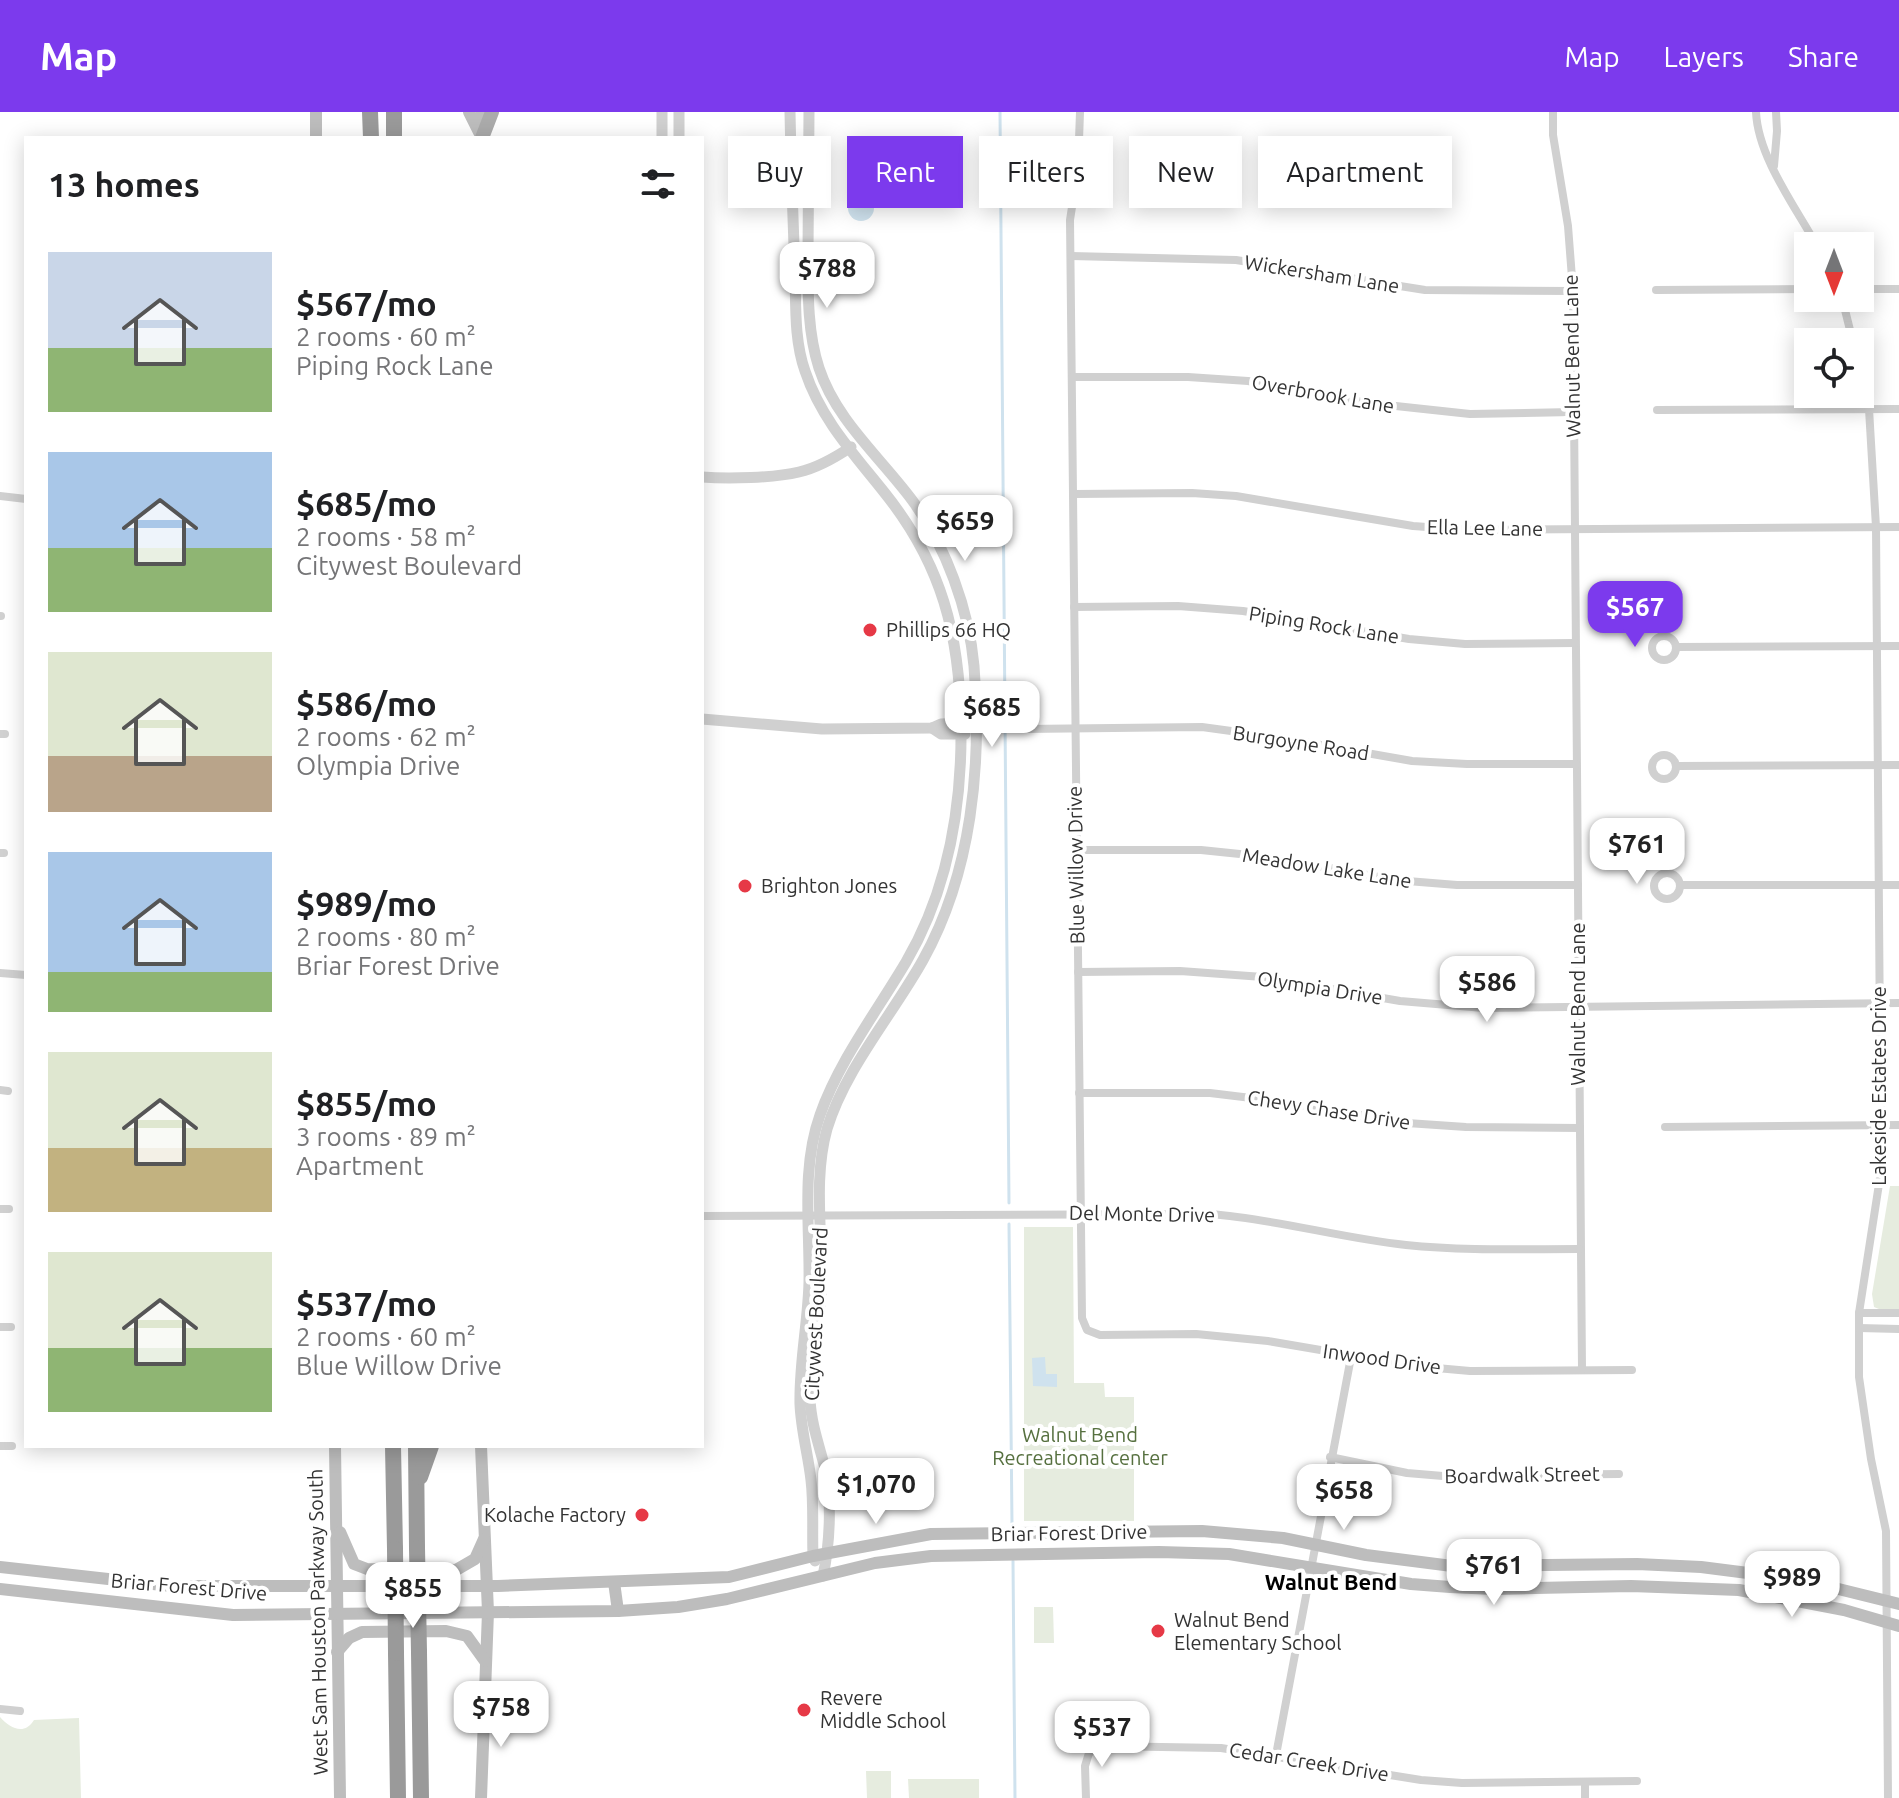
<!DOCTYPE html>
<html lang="en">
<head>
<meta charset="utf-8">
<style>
	:root { --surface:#fff; --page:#f6f6f6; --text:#202124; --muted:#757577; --accent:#7c3aed }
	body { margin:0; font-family:Ubuntu,sans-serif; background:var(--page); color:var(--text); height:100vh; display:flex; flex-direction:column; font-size:30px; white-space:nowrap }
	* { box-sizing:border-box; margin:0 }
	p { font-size:26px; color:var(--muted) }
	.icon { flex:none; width:44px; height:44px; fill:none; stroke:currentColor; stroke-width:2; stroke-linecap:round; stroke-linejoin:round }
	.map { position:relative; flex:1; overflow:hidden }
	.panel { position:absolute; left:24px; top:24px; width:680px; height:1312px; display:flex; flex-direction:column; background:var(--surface); border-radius:0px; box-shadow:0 4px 20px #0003 }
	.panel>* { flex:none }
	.hud { position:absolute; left:728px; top:24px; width:760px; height:72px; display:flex; gap:16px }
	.needle { width:52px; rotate:180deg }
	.controls { position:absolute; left:1794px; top:120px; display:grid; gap:16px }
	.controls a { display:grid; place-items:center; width:80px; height:80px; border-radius:0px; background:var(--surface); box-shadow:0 4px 20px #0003; font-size:40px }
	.price { position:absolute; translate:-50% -68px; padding:0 18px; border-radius:16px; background:#fff; color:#222; font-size:26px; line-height:52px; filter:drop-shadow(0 2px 4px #0008) }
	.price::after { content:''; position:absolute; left:50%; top:48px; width:24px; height:18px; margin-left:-12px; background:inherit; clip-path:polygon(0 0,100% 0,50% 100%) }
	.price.active { background:var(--accent); color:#fff }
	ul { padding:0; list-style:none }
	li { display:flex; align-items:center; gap:24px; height:200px; padding:0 24px }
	li span { display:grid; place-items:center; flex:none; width:224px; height:160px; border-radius:0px; color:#555 }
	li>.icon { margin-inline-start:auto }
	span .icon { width:96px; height:96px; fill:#fffc; stroke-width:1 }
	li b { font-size:34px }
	h2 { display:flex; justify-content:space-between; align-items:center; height:96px; padding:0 24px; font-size:34px }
	.chip { padding:0 28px; border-radius:0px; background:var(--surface); box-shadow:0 4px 20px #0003; font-size:28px; line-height:72px }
	.chip.active { background:var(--accent); color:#fff }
	header { display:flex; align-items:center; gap:48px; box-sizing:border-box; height:112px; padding:0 40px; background:var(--accent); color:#fff }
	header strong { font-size:38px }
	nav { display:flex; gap:44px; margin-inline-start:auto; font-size:28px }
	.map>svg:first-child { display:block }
	.green { fill:#e6ecdf }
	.water { fill:#cfe2ee }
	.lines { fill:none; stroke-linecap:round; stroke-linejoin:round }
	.stream { stroke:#cfe2ee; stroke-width:3 }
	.minor { stroke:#d0d0d0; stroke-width:8 }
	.tertiary { stroke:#d0d0d0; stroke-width:11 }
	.secondary { stroke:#bdbdbd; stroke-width:12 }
	.primary { stroke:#ababab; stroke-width:14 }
	.motorway { stroke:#9a9a9a; stroke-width:16 }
	.motorway-bridge { stroke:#9a9a9a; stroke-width:16 }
	.poi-dot { fill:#e63946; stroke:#fff; stroke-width:3 }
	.labels { text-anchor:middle; stroke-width:8; stroke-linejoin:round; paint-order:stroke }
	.street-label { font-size:20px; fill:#333; stroke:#fff }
	.poi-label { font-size:20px; fill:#333; stroke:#fff; text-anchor:start }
	.park-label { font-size:20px; fill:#56703f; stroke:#fff }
	.neighbourhood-label { font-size:22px; font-weight:bold; fill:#000; stroke:#fff }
</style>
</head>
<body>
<header>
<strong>Map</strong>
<nav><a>Map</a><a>Layers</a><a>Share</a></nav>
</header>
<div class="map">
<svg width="1899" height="1686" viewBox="0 0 1899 1686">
	<rect width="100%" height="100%" fill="#fff"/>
	<g class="green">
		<polygon points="1890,1074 1899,1074 1899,1199 1884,1199 1874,1195 1872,1182"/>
		<polygon points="1024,1115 1073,1115 1074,1271 1104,1271 1105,1285 1134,1285 1134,1409 1024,1409"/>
		<polygon points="1034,1495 1053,1495 1054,1531 1034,1531"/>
		<path d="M 0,1605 C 10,1616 24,1624 34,1608 L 79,1606 L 81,1686 L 0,1686 Z"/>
		<polygon points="891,1659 891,1686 867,1686 866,1659"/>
		<polygon points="908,1667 979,1667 979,1686 909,1686"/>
	</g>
	<g class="water">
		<circle cx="861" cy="96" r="13"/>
		<polygon points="1045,1245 1046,1262 1057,1262 1057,1275 1033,1274 1032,1246"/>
	</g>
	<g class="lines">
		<g class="stream">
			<polyline points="1000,0 1009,1091"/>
			<polyline points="1009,1112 1012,1412"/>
			<polyline points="1013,1449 1015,1686"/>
		</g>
		<g class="minor">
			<polyline points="1080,0 1078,56 1070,108 1082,1206 1087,1218 1100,1223 1196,1222 1268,1229 1414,1254 1470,1259 1632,1258"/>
			<polyline points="1553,0 1553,23 1568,114 1573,179 1582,1257"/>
			<path d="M 1756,0 C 1758,45 1795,94 1817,134"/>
			<polyline points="1774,54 1777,19 1776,0"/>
			<polyline points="1071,144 1236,148 1425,178 1573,179"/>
			<polyline points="1860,177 1899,177"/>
			<polyline points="1656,178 1808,177"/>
			<polyline points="1842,186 1853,230"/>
			<polyline points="1860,259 1869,297 1876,415 1881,1059 1859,1201 1859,1265 1871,1347 1886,1419 1888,1686"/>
			<polyline points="1072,265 1188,265 1248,269 1368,291 1470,302 1573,300"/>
			<polyline points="1657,298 1899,297"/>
			<polyline points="1074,382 1192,381 1236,384 1413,414 1469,418 1899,415"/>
			<polyline points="0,384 26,387"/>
			<polyline points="1074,495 1178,494 1243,499 1409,527 1465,532 1575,531"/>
			<polyline points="0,504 1,504"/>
			<circle cx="1664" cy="536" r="12"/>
			<polyline points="1676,535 1899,534"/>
			<polyline points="1024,617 1202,615 1275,625 1412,649 1467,652 1576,652"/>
			<polyline points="0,622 5,622"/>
			<circle cx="1664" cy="655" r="12"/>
			<polyline points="1677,654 1899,653"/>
			<polyline points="1076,738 1201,738 1269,745 1395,768 1457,773 1578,773"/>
			<polyline points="0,741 4,741"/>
			<circle cx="1667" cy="774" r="13"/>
			<polyline points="1680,773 1899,773"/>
			<polyline points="1078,860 1180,859 1263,865 1400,889 1484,896 1899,891"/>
			<polyline points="0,861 26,863"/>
			<polyline points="0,978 8,979"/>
			<polyline points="1079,981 1210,981 1276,989 1407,1011 1466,1015 1580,1016"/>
			<polyline points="1665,1015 1899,1013"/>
			<polyline points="0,1097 9,1097"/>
			<path d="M 702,1104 L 1210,1102 C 1276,1107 1340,1126 1406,1133 C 1463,1139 1521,1137 1579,1137"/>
			<polyline points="1859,1201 1899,1201"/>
			<polyline points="0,1215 11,1215"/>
			<polyline points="1859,1216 1899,1217"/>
			<polyline points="0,1334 12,1334"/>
			<polyline points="1330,1345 1407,1361 1443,1364 1619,1362"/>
			<polyline points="0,1597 20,1599"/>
			<polyline points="1276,1643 1351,1245"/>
			<polyline points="1585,1670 1585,1686"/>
			<polyline points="1086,1686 1085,1654 1089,1641 1102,1634 1221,1636 1421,1668 1462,1671 1637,1669"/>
		</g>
		<g class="tertiary">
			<polyline points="662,0 662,26"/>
			<path d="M 790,0 C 791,54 793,107 795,161 C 796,193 794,228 805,259 C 821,307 853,341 884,380 C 942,452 960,523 961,614 C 962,696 948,778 906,850 C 877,899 839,949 820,1003 C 801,1056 810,1115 809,1170 C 808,1211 799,1251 800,1292 C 801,1318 808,1342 811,1368 C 814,1393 812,1419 813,1444 L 815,1449"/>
			<path d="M 809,0 C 809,47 808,93 808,140 C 808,178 807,219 819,256 C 836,308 880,345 912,388 C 946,434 969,498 974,554 C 982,653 972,760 923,848 C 893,902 845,957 827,1017 C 811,1074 826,1137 820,1195 C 816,1226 807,1256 810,1287 C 811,1311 819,1333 825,1356 C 832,1389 830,1431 823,1464"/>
			<polyline points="679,26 679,0"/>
			<path d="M 702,365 C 728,367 774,366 799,360 C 817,356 836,345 851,335"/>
			<polyline points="702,607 822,617 932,616 941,612 966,611"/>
			<polyline points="932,616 941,622 965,622"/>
		</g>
		<g class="secondary">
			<polyline points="316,0 316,26"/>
			<polyline points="469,0 482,26"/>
			<polyline points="482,0 482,23"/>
			<polyline points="335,1334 340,1686"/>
			<polyline points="481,1334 488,1500 481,1686"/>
			<polyline points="340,1420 354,1452 367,1457 456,1458 475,1447 484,1427"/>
			<polyline points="0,1455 171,1474 498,1474 729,1465 813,1444 931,1422 1202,1419 1283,1426 1366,1443 1452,1454 1637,1452 1701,1455 1802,1468 1899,1492"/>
			<polyline points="614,1470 618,1499"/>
			<polyline points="0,1477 233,1503 618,1499 678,1495 727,1487 875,1451 931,1444 1159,1440 1229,1442 1411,1472 1450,1475 1494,1477 1631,1474 1739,1478 1844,1498 1899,1514"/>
			<polyline points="337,1540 349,1526 362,1520 446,1519 467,1524 485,1549"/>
		</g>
		<polyline class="primary" points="482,26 492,0"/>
		<g class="motorway">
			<polyline points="370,0 371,26"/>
			<polyline points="394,0 394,26"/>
			<polyline points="393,1334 395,1437"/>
			<polyline points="416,1334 417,1436"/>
			<polyline points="420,1365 431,1334"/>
			<polyline points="419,1540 421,1686"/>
			<polyline points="396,1541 398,1686"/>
		</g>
		<g class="motorway-bridge">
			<polyline points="417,1436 419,1540"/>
			<polyline points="395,1437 396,1541"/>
		</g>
	</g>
	<g class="poi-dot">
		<circle cx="870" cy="518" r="8"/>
		<circle cx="745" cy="774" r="8"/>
		<circle cx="642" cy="1403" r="8"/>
		<circle cx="1158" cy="1519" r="8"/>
		<circle cx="804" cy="1598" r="8"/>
	</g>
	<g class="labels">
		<g class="street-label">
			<text transform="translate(1322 162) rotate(9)" y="7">Wickersham Lane</text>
			<text transform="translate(1572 244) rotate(-91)" y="7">Walnut Bend Lane</text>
			<text transform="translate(1323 282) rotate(10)" y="7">Overbrook Lane</text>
			<text transform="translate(1485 416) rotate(1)" y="7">Ella Lee Lane</text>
			<text transform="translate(1324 513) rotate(9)" y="7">Piping Rock Lane</text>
			<text transform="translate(1301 631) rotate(9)" y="7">Burgoyne Road</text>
			<text transform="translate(1076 753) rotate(-91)" y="7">Blue Willow Drive</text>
			<text transform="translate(1327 756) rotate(9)" y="7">Meadow Lake Lane</text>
			<text transform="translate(1320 876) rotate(9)" y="7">Olympia Drive</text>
			<text transform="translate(1578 892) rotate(-90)" y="7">Walnut Bend Lane</text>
			<text transform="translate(1879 974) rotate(-90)" y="7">Lakeside Estates Drive</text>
			<text transform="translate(1329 998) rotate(9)" y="7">Chevy Chase Drive</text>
			<text transform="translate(1142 1102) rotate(1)" y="7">Del Monte Drive</text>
			<text transform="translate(816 1202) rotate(-87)" y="7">Citywest Boulevard</text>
			<text transform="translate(1382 1247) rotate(8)" y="7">Inwood Drive</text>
			<text transform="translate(1522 1363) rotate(-1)" y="7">Boardwalk Street</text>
			<text transform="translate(1069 1421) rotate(-1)" y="7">Briar Forest Drive</text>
			<text transform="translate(189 1475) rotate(5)" y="7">Briar Forest Drive</text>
			<text transform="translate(318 1510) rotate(-91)" y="7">West Sam Houston Parkway South</text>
			<text transform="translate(1309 1650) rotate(9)" y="7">Cedar Creek Drive</text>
		</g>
		<g class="poi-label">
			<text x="886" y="525">Phillips 66 HQ</text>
			<text x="761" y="781">Brighton Jones</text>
			<text x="626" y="1410" text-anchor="end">Kolache Factory</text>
			<text x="1174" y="1515">Walnut Bend<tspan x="1174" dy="23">Elementary School</tspan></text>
			<text x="820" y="1593">Revere<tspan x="820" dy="23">Middle School</tspan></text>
		</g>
		<g class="park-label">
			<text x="1080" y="1330">Walnut Bend<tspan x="1080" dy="23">Recreational center</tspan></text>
		</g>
		<g class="neighbourhood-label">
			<text x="1331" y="1478">Walnut Bend</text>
		</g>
	</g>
</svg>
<div class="controls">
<a><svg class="needle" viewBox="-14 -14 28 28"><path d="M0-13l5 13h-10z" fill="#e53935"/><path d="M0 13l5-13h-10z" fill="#757577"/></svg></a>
<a><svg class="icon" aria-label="locate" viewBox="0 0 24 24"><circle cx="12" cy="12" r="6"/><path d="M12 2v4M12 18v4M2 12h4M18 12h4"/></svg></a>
</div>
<b class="price" style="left:827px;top:198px">$788</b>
<b class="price" style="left:965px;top:451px">$659</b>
<b class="price active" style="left:1635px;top:537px">$567</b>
<b class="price" style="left:992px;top:637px">$685</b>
<b class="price" style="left:1637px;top:774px">$761</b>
<b class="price" style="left:1487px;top:912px">$586</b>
<b class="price" style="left:876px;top:1414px">$1,070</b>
<b class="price" style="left:1344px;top:1420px">$658</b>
<b class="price" style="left:1494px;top:1495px">$761</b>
<b class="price" style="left:1792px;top:1507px">$989</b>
<b class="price" style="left:413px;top:1518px">$855</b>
<b class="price" style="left:501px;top:1637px">$758</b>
<b class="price" style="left:1102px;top:1657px">$537</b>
<div class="hud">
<a class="chip">Buy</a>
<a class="chip active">Rent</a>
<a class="chip">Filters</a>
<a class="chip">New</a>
<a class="chip">Apartment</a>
</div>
<section class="panel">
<h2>13 homes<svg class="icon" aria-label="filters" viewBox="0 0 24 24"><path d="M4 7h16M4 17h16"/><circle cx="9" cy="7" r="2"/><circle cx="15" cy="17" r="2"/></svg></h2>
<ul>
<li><span style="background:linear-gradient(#c9d6e8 60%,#8fb573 0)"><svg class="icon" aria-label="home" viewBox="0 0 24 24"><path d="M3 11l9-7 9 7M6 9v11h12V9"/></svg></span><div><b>$567/mo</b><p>2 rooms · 60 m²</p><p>Piping Rock Lane</p></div></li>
<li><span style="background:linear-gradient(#a9c7e8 60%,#8fb573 0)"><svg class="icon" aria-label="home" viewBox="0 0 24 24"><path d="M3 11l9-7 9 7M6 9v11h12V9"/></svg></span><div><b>$685/mo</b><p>2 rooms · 58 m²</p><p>Citywest Boulevard</p></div></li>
<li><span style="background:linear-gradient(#dfe7d0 65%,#b9a48a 0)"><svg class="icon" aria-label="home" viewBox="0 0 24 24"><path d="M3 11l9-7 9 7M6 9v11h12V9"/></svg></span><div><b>$586/mo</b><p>2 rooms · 62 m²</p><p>Olympia Drive</p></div></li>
<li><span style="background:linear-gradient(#a9c7e8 75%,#8fb573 0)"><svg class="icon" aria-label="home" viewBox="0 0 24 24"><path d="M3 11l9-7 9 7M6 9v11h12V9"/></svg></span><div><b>$989/mo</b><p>2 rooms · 80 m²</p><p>Briar Forest Drive</p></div></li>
<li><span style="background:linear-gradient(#dfe7d0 60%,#c2b280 0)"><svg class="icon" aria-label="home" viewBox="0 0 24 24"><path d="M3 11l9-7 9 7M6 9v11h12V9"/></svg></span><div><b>$855/mo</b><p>3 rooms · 89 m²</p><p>Apartment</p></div></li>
<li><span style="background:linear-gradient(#dfe7d0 60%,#8fb573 0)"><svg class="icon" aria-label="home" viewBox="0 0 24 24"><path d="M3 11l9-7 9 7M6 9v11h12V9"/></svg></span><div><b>$537/mo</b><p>2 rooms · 60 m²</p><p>Blue Willow Drive</p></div></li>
</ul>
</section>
</div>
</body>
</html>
